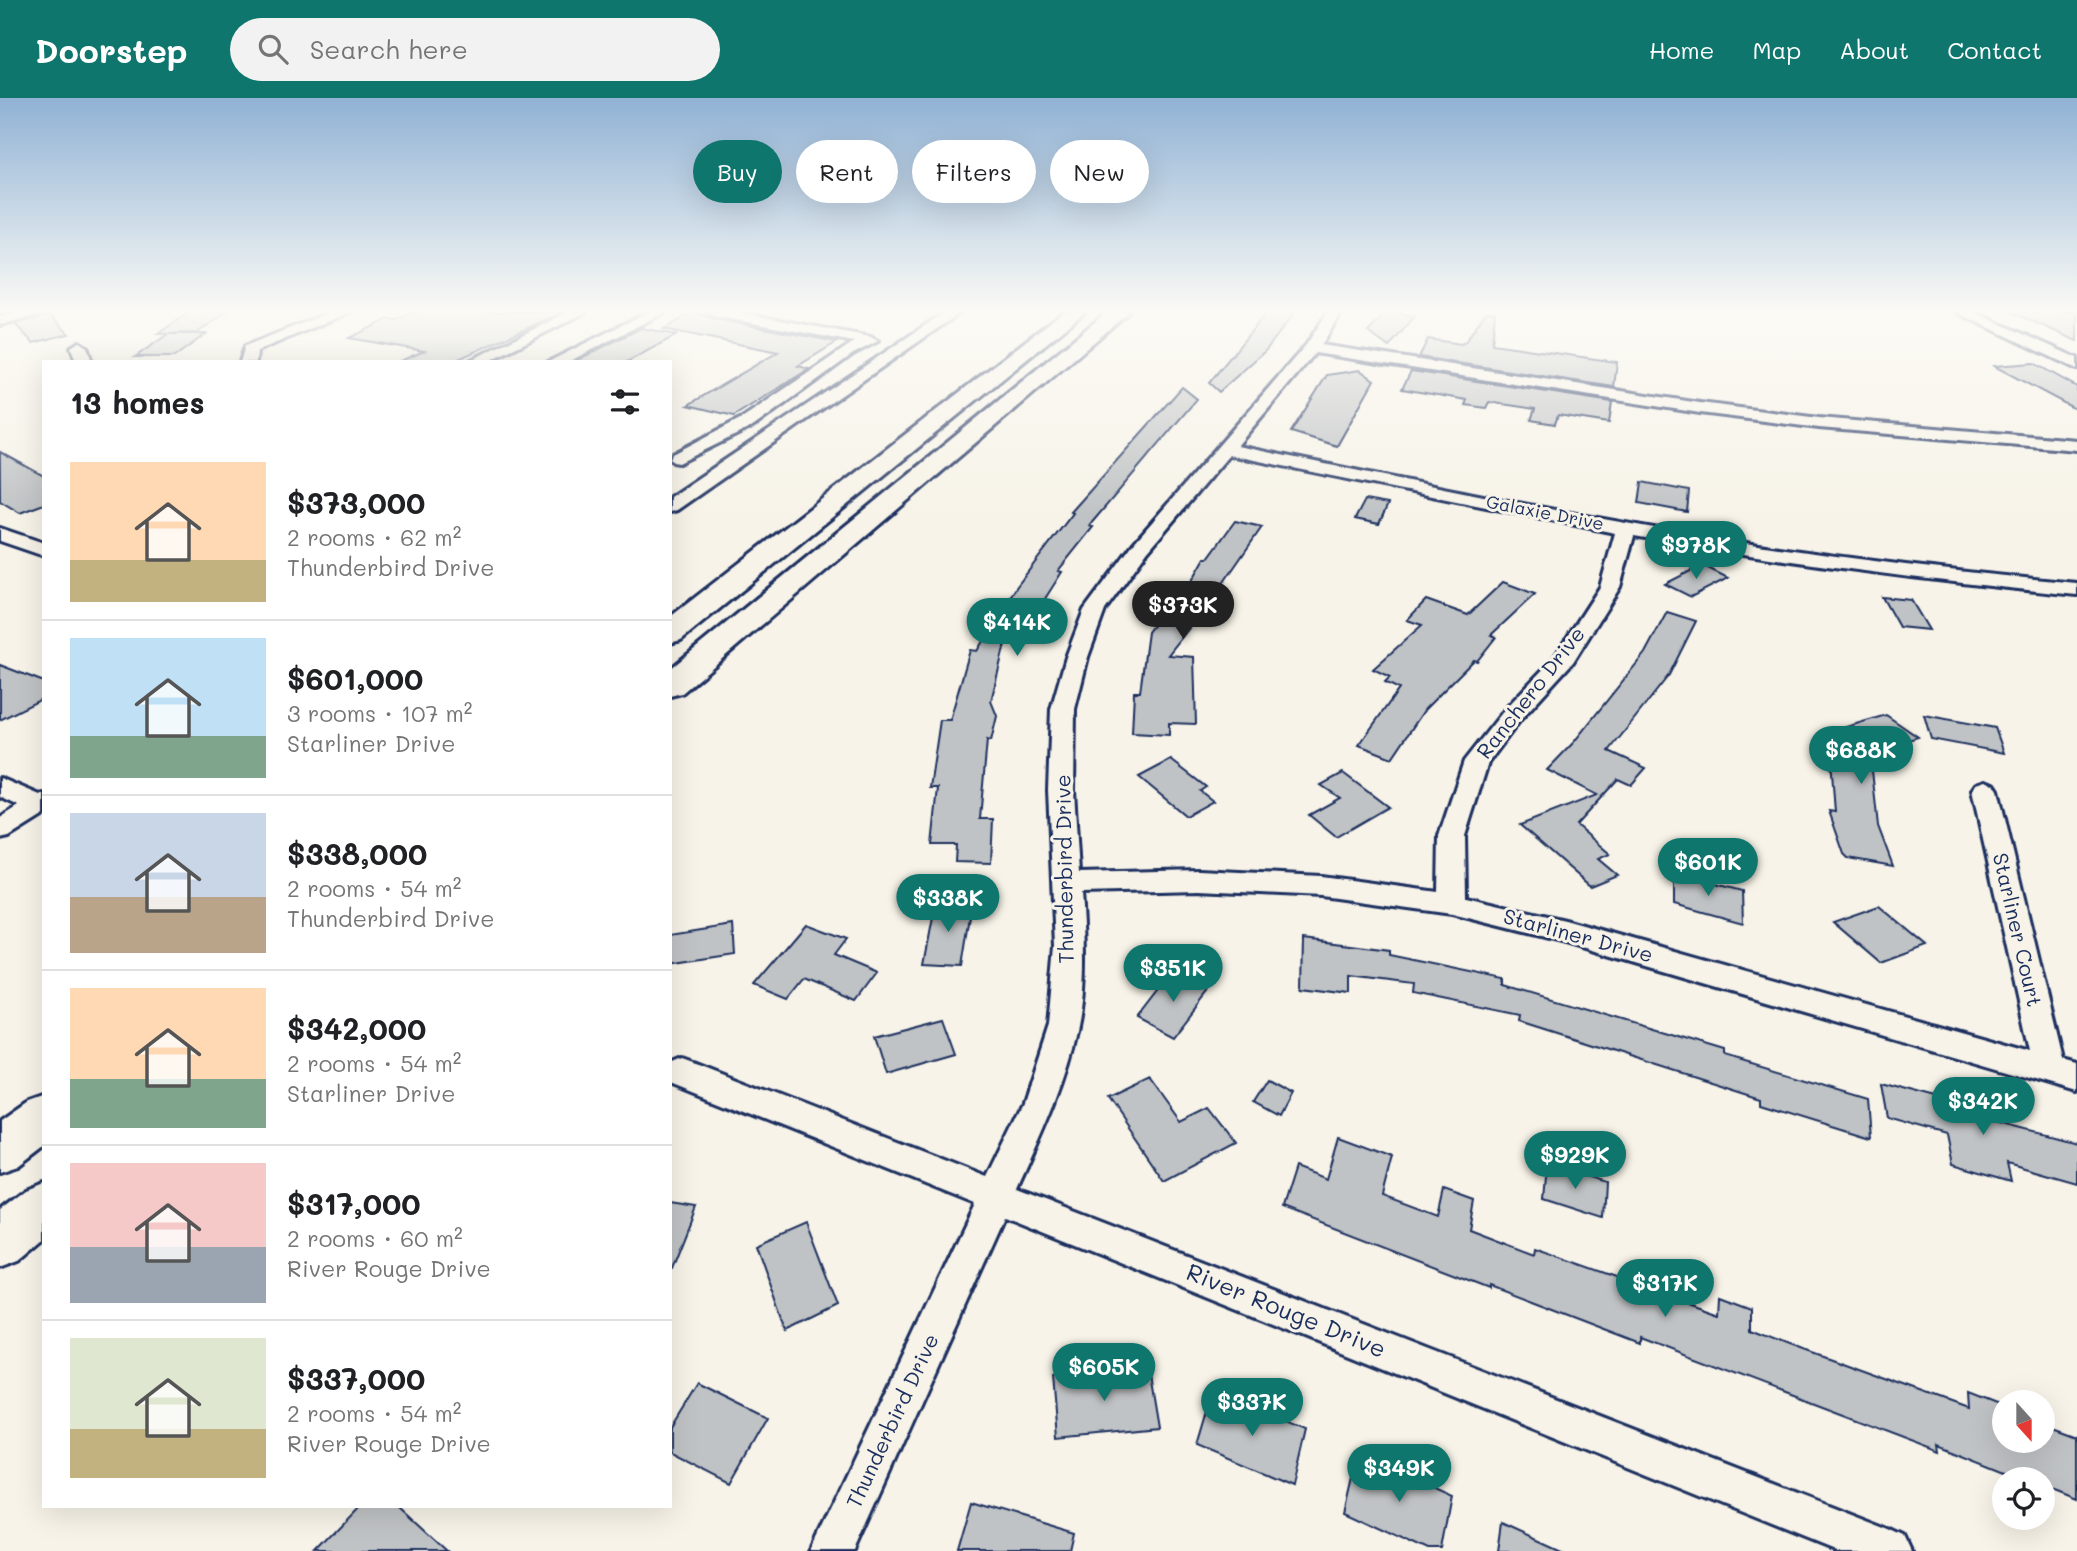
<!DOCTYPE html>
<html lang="en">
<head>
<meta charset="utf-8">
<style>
	:root { --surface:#fff; --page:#f2f2f2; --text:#202124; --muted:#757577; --line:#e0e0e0; --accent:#0f766e }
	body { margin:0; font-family:Mali,sans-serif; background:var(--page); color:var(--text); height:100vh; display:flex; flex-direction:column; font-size:26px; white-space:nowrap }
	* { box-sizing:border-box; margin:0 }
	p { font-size:23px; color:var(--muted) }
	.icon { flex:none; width:38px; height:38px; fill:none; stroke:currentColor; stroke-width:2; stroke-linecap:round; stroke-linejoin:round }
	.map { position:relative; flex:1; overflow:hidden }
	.side { position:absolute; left:42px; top:262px; width:630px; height:1148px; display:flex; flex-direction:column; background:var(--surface); border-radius:0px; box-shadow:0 7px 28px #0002 }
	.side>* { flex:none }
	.top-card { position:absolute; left:693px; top:42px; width:665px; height:63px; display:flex; gap:14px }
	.needle { width:46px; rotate:159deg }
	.buttons { position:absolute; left:1992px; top:1292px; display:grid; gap:14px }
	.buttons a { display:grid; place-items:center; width:63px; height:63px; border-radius:50%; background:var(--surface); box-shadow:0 7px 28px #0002; font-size:35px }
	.price { position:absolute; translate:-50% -60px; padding:0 16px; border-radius:24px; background:var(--accent); color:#fff; font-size:23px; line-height:46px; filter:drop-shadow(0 2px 4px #0008) }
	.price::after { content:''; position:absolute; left:50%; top:42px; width:21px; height:16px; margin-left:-10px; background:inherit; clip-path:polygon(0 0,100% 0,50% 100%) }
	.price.on { background:#222; color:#fff }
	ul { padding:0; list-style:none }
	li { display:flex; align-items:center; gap:21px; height:175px; padding:0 28px }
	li+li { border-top:2px solid var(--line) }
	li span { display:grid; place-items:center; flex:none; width:196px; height:140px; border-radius:0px; color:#555 }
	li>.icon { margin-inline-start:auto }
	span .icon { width:84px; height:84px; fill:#fffc; stroke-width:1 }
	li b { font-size:30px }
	h2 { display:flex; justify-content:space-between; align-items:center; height:84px; padding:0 28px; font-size:30px }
	.tag { padding:0 24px; border-radius:32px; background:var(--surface); box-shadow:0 7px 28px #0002; font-size:24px; line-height:63px }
	.tag.on { background:var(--accent); color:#fff }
	header { display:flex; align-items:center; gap:42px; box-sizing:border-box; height:98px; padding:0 35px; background:var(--accent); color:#fff }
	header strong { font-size:33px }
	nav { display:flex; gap:38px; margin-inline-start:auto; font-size:24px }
	.search { width:490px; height:63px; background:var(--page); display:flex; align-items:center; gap:18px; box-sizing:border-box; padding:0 24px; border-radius:38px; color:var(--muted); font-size:26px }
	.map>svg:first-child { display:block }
	.building { fill:#c0c3c5; stroke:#1b2f5e; stroke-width:2 }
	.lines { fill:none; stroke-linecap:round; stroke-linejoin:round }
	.minor-casing { stroke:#1b2f5e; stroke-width:6 }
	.highway-casing { stroke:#1b2f5e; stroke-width:6 }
	.minor { fill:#f7f3e8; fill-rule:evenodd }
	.highway { fill:#f7f3e8; fill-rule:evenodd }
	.labels { text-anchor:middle; stroke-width:6; stroke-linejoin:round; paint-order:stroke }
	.far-street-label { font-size:18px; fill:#1b2f5e; stroke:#f7f3e8 }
	.street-label { font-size:21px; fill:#1b2f5e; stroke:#f7f3e8 }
	.near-street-label { font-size:24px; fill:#1b2f5e; stroke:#f7f3e8 }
</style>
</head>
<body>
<header>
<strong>Doorstep</strong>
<div class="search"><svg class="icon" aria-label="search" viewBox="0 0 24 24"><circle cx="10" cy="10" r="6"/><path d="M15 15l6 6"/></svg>Search here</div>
<nav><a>Home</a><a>Map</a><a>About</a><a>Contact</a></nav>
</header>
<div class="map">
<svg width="2077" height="1453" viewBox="0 0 2077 1453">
	<rect width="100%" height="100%" fill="#f7f3e8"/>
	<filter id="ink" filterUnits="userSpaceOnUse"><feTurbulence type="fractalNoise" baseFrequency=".0143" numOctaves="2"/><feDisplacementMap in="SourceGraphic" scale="14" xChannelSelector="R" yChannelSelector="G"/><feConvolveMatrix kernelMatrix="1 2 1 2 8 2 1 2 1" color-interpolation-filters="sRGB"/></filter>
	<g filter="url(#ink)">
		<g class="building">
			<polygon points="189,214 227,214 197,235 158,236"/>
			<polygon points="413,214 563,214 452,264 398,264 424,253 349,240 389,221 396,222"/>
			<polygon points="694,214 715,221 837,244 798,268 809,271 734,318 688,307 778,254 664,231"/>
			<polygon points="1267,214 1295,214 1266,252 1219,294 1209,285"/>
			<polygon points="1387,214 1415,218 1389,249 1368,234"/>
			<polygon points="1486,214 1495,214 1492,246 1617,264 1614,289 1419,259 1428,241 1461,246 1465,244"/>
			<polygon points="2011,214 2077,214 2077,243"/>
			<polygon points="50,217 69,236 33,245 15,226"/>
			<polygon points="641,230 677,237 627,264 573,264"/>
			<polygon points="168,236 206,236 174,259 135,259"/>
			<polygon points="2034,265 2077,289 2077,312 1994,268"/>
			<polygon points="1360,272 1374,282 1337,348 1291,334 1327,277"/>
			<polygon points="1411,273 1612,304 1609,325 1558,317 1555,326 1531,322 1535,311 1489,304 1486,310 1465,307 1467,302 1402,291"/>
			<polygon points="1182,289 1197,301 1089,428 1093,429 1058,473 1062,474 1020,540 1007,538 991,603 997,618 991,643 987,642 980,721 993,721 991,765 955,764 956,747 932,747 938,690 930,690 940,622 950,622 970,552 977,553 1017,488 1073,415 1071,414"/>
			<polygon points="0,354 44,378 44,406 20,415 0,403"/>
			<polygon points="1642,384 1689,393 1687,414 1639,405"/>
			<polygon points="1365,402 1388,406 1379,426 1355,421"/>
			<polygon points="1235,423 1262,429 1215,497 1168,557 1194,559 1196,626 1169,625 1169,637 1132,635 1134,594 1140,594 1148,534 1175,499 1182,500 1205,460 1208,460"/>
			<polygon points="1702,467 1728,480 1691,499 1665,486"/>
			<polygon points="1503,484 1535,496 1491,537 1496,539 1477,563 1474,562 1425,611 1392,660 1359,647 1399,591 1385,584 1390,579 1373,571 1422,527 1407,522 1426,502 1468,517"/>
			<polygon points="1882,499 1911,502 1929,532 1899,529"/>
			<polygon points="1667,514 1696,523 1669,577 1609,653 1646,670 1631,687 1618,681 1576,727 1610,756 1598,761 1617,777 1590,788 1520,727 1597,697 1547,672 1573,645 1645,555"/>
			<polygon points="0,567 44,584 44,600 0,622"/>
			<polygon points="1886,617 1918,639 1870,654 1878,728 1893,768 1848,760 1844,756 1829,713 1835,714 1829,634"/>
			<polygon points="1924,617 1995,630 2004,655 1931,641"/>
			<polygon points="1171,662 1206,689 1200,693 1213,703 1186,718 1139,679"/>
			<polygon points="1343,675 1388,709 1336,739 1309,717 1340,700 1321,687"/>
			<polygon points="1674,775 1742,793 1743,825 1674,806"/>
			<polygon points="936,804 972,806 962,868 924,866"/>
			<polygon points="1879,808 1927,848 1881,865 1833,824"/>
			<polygon points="806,826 846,841 834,857 877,875 856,903 804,881 788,901 754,887"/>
			<polygon points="733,827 735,856 670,866 670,837"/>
			<polygon points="1304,841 1389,852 1389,857 1505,881 1505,887 1725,953 1725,958 1868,1001 1871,1039 1761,1005 1761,1000 1519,923 1520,917 1413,895 1414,886 1351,878 1351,895 1303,889"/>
			<polygon points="1173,873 1209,892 1173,939 1137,920"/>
			<polygon points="943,920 956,956 886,976 874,938"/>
			<polygon points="1150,981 1181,1024 1209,1010 1236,1045 1164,1083 1108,1001"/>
			<polygon points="1267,982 1291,995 1279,1018 1253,1004"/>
			<polygon points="1881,986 1996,1017 1997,1024 2077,1045 2077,1085 2007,1065 2011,1083 1953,1066 1947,1037 1887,1020"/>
			<polygon points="1338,1039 1392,1059 1382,1098 1438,1119 1444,1092 1474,1103 1469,1131 1534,1156 1535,1150 1719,1215 1720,1197 1752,1209 1752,1231 1790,1246 1969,1311 1968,1295 2004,1309 2004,1342 2042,1342 2042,1324 2077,1337 2077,1401 2042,1387 2042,1381 2026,1381 1939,1346 1940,1353 1640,1239 1640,1245 1489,1187 1489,1190 1282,1110 1295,1069 1326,1081"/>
			<polygon points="1547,1066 1605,1084 1603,1120 1544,1101"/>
			<polygon points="670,1105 696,1109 672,1170 670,1170"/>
			<polygon points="806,1124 838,1208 787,1233 756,1146"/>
			<polygon points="1147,1270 1157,1329 1058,1339 1053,1280"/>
			<polygon points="697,1285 768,1320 731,1385 670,1354 670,1329"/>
			<polygon points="1213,1293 1305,1331 1292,1387 1197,1347"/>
			<polygon points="1359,1355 1452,1398 1442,1453 1430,1453 1345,1414"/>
			<polygon points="971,1404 1074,1435 1070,1453 957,1453"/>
			<polygon points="360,1409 399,1409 447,1453 318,1453"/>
			<polygon points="1503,1424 1567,1453 1499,1453"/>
		</g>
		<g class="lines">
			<g class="minor-casing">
				<g id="minor">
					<polygon points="18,214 39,214 37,217 0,227 0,219"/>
					<polygon points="331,214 350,214 257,253 256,264 240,264 245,248"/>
					<polygon points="569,214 586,214 487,264 467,264"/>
					<polygon points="648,214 665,214 568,264 548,264"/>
					<polygon points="708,214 736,214 871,239 878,243 853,256 754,328 679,365 673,364 670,360 673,356 742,320 854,244 715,218"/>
					<polygon points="945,214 961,214 677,412 670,414 670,399"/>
					<path d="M 1328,214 L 1342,214 L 1321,247 L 1700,305 L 1819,320 L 2077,342 L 2077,352 L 1819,330 L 1700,315 L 1315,255 L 1237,348 C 1385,378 1534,410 1683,435 C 1814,457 1945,473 2077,485 L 2077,497 C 1928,483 1781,464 1634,438 L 1620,489 L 1573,564 L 1521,621 L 1488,665 L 1465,738 L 1466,799 L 1565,822 L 2030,953 L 1972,692 L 1976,686 L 1985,683 L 1994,686 L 1998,692 L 2063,962 L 2077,966 L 2077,994 L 1565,844 L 1452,816 L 1321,798 L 1199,792 L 1081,795 C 1084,838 1087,886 1078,929 C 1066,986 1041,1038 1017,1091 L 1890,1431 L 1905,1438 L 1912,1453 L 1836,1453 L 1005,1118 L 855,1453 L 811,1453 L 975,1106 L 671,984 L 670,965 L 682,960 L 693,964 L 987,1079 L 1023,1005 L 1048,928 L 1055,848 L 1048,692 L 1051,611 L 1066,559 L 1084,512 L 1133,446 L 1306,247 ZM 1229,357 L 1615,435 L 1600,489 L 1554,560 L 1505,611 L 1464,663 L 1439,738 L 1438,794 L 1321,778 L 1199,772 L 1079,775 L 1074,692 L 1075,611 L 1088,559 L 1105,512 L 1147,454 Z"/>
					<polygon points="1956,214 1974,214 2077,260 2077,271"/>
					<polygon points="79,244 87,249 92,264 76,264 71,249"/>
					<polygon points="0,430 44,445 44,458 0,443"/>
					<polygon points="0,680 40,697 44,696 44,717 9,739 0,741 0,720 19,708 0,699"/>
				</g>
			</g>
			<g class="highway-casing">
				<g id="highway">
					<polygon points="1063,214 1085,214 681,542 670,545 670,519"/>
					<polygon points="1107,214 1129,214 682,595 670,598 670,571"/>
					<polygon points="44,998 44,1048 18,1068 0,1074 0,1023 27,1004"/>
					<polygon points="44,1085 44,1142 19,1163 0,1170 0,1112 26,1092"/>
				</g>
			</g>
			<use href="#minor" class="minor"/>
			<use href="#highway" class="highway"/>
		</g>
	</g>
	<linearGradient id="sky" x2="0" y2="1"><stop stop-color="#90b2d5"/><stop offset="0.51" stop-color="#fbfaf5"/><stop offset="1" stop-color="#fbfaf5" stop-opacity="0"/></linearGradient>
	<rect width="2077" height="417" fill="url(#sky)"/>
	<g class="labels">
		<g class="far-street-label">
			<text transform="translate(1545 415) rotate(11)" y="6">Galaxie Drive</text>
		</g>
		<g class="street-label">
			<text transform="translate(1531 595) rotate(-52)" y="7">Ranchero Drive</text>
			<text transform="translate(1065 771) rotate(-91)" y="7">Thunderbird Drive</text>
			<text transform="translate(2017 832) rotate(77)" y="7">Starliner Court</text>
			<text transform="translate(1578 838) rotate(15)" y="7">Starliner Drive</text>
			<text transform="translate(893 1323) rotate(-65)" y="7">Thunderbird Drive</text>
		</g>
		<g class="near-street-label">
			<text transform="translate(1286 1213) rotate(22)" y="8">River Rouge Drive</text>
		</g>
	</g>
</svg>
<div class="buttons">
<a><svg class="needle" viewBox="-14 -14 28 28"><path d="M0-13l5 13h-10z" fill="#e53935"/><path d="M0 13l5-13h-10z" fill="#757577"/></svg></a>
<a><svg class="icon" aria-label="locate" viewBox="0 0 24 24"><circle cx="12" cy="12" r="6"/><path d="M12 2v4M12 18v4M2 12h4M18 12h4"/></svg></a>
</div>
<b class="price" style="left:1696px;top:483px">$978K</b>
<b class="price on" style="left:1183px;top:543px">$373K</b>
<b class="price" style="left:1017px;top:560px">$414K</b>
<b class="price" style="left:1861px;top:688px">$688K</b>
<b class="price" style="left:1708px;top:800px">$601K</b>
<b class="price" style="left:948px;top:836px">$338K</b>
<b class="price" style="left:1173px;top:906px">$351K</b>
<b class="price" style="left:1983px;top:1039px">$342K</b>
<b class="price" style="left:1575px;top:1093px">$929K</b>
<b class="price" style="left:1665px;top:1221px">$317K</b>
<b class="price" style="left:1104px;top:1305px">$605K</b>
<b class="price" style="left:1252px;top:1340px">$337K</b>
<b class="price" style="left:1399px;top:1406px">$349K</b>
<div class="top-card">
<a class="tag on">Buy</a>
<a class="tag">Rent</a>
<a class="tag">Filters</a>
<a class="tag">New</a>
</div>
<section class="side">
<h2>13 homes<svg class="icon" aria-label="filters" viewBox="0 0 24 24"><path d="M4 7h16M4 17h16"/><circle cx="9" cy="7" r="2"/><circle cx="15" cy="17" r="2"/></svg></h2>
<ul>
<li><span style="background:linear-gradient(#ffd9b3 70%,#c2b280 0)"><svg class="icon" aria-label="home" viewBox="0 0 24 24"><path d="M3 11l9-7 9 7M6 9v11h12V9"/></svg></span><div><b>$373,000</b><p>2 rooms · 62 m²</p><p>Thunderbird Drive</p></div></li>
<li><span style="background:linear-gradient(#bfe0f5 70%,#7fa58c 0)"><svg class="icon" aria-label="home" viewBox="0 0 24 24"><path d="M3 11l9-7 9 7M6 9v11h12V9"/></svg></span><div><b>$601,000</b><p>3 rooms · 107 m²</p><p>Starliner Drive</p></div></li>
<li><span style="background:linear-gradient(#c9d6e8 60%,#b9a48a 0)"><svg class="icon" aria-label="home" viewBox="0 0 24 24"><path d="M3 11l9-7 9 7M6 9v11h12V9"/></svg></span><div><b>$338,000</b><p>2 rooms · 54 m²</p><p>Thunderbird Drive</p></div></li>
<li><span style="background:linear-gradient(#ffd9b3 65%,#7fa58c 0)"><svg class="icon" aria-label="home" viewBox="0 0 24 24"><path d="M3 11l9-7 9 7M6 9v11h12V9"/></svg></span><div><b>$342,000</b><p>2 rooms · 54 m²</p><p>Starliner Drive</p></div></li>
<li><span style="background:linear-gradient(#f6c9c9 60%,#9aa5b1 0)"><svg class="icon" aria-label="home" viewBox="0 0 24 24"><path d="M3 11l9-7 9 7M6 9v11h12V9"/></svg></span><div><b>$317,000</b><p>2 rooms · 60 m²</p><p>River Rouge Drive</p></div></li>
<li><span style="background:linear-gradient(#dfe7d0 65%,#c2b280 0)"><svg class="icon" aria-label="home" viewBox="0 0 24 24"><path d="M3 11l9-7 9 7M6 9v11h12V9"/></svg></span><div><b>$337,000</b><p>2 rooms · 54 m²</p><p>River Rouge Drive</p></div></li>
</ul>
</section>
</div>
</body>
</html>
